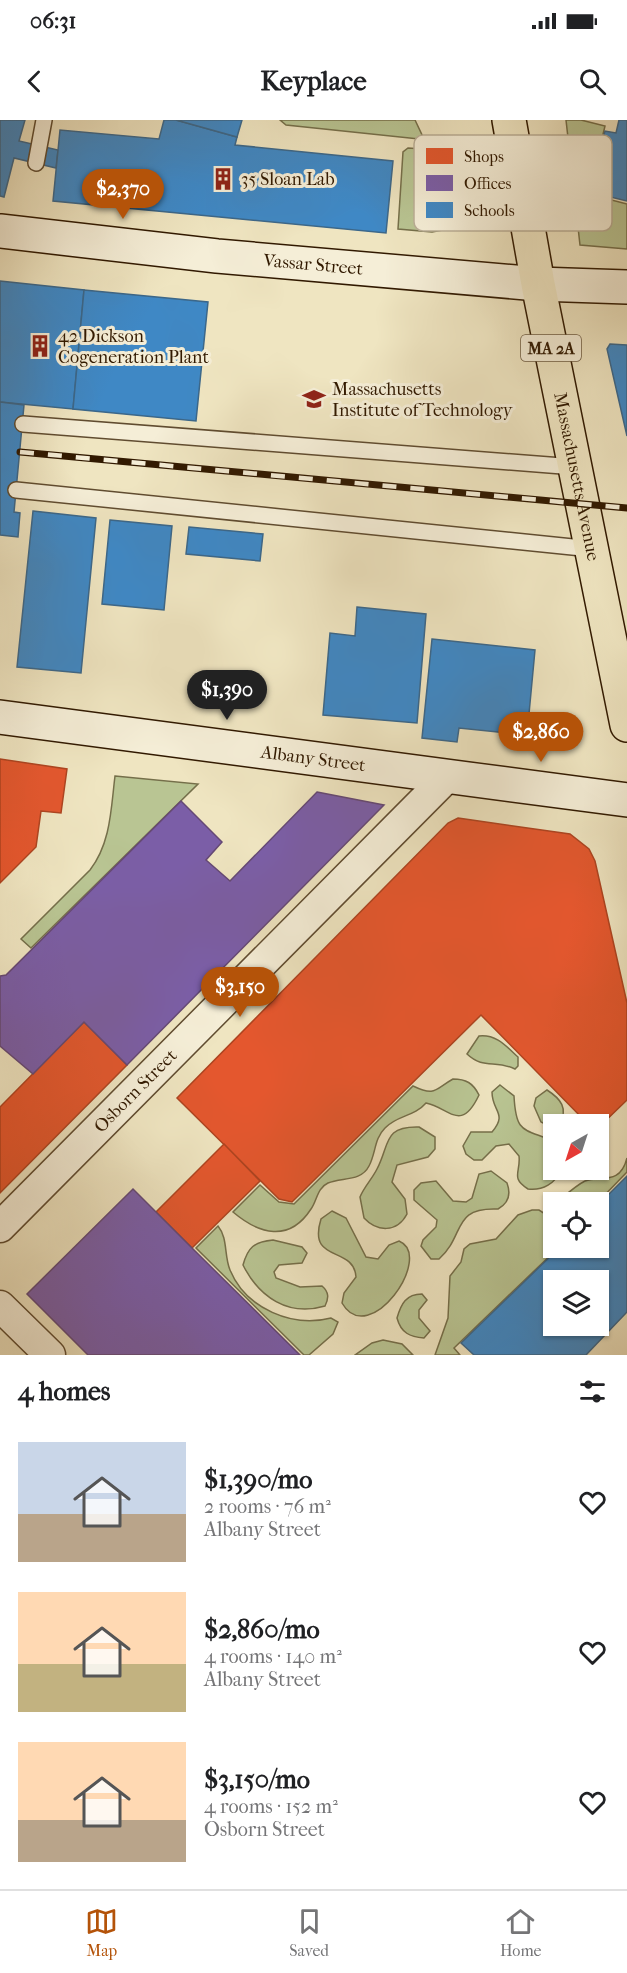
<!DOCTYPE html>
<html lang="en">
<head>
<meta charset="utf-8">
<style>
	:root { --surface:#fff; --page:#f2f2f2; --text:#202124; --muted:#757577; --line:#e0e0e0; --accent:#b45309 }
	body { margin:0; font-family:"IM FELL French Canon",serif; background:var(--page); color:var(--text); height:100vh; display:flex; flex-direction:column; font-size:22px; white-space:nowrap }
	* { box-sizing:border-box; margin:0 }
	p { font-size:20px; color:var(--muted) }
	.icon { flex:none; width:33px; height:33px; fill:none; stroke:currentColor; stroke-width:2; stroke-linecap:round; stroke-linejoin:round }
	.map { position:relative; height:1235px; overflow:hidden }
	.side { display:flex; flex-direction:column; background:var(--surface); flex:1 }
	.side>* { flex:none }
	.needle { width:39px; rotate:219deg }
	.tools { position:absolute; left:543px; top:994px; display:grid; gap:12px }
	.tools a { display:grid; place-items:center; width:66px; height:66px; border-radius:0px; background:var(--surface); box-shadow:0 2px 4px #0004; font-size:30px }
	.price { position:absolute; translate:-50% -51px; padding:0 14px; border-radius:21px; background:var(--accent); color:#fff; font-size:20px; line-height:39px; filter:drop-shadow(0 2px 3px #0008) }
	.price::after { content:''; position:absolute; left:50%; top:36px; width:18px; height:14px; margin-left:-9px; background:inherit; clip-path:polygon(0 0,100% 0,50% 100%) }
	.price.current { background:#222; color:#fff }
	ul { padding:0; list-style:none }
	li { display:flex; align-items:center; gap:18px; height:150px; padding:0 18px }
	li span { display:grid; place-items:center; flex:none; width:168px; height:120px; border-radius:0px; color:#555 }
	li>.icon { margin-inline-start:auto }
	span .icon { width:72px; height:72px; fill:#fffc; stroke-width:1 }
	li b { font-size:26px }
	h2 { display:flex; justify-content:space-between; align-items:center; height:72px; padding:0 18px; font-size:26px }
	.status { display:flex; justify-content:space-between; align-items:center; height:42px; padding:0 30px; background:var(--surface); direction:ltr }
	.status svg { height:16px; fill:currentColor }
	header { display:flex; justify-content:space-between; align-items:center; height:78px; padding:0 18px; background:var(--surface); font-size:27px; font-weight:800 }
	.menu { display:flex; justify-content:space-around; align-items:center; height:84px; border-top:2px solid var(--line); background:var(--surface); font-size:16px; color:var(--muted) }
	.menu a { display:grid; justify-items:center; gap:3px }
	.menu .current { color:var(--accent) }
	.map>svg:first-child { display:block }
	.green { fill:#b9c593; stroke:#756f4a; stroke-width:1.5 }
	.shops { fill:#e4572e; stroke:#ae4420; stroke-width:1.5 }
	.offices { fill:#7b5ea7; stroke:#654975; stroke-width:1.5 }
	.schools { fill:#3f88c5; stroke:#3b678a; stroke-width:1.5; fill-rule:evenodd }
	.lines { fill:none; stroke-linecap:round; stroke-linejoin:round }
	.service-casing { stroke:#604c30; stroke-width:18 }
	.minor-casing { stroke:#604c30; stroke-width:33 }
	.secondary-casing { stroke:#311900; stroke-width:36 }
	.primary-casing { stroke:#311900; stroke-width:36 }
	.service { stroke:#f5eed7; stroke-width:15 }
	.minor { stroke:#f5eed7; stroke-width:30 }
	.secondary { stroke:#f5eed7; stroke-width:33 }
	.primary { stroke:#efe5c1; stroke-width:33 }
	.rail-casing { stroke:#311900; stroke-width:7 }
	.rail { stroke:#f5eed7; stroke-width:4.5; stroke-dasharray:14; stroke-linecap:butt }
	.labels { text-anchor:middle; stroke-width:6; stroke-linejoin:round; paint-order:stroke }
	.shield { fill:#f5eed7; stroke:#6c5940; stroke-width:1.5 }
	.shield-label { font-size:16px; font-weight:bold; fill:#311900 }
	.poi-label { font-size:18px; fill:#311900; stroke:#f5eed7; text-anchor:start }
	.street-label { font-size:18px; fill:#311900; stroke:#f5eed7 }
	.key { fill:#f5eed7; stroke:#baae96; stroke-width:1.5 }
	.key-label { font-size:16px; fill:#311900 }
</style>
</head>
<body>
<div class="status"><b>06:31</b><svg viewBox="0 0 49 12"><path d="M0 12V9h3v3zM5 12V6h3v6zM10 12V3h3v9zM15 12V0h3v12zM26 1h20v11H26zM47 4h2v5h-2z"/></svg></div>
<header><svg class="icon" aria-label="back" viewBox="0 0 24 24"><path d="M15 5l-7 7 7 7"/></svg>Keyplace<svg class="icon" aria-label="search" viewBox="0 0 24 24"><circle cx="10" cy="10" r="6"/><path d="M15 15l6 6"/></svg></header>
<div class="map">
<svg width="627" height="1235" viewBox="0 0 627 1235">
	<rect width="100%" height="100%" fill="#efe5c1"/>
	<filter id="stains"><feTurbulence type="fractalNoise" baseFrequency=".00333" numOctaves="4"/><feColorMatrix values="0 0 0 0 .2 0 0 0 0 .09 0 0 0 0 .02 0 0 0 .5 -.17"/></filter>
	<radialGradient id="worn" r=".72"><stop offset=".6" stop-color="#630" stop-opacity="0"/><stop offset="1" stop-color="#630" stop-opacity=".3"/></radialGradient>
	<g class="green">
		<polygon points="280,0 415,0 423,17 419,19 286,5"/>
		<polygon points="566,0 581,0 605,6 598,35 606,38 596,76 627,84 627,129 580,125"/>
		<polygon points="408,28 438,30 447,36 455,92 448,109 432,112 398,109 403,32"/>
		<path d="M 115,656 L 198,664 L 31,828 L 21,819 L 90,750 C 111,723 111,688 115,656 Z"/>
		<path d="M 479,916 C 496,914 506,926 518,937 L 518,946 L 515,949 C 495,939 484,950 467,934 Z"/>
		<path d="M 453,959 C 466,959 473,963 479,975 C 461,1013 450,988 426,983 C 414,997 397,995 385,1008 C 374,1019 376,1033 369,1046 C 361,1062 341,1057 328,1063 C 317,1068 317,1081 311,1089 C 289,1123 259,1114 233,1092 L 260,1065 L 279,1082 L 294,1084 L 413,966 C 436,977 435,969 453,959 Z"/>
		<path d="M 500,965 L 514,976 C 516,1014 523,1008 553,1021 L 554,1050 L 562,1050 C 555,1063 543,1071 528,1069 C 510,1058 521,1052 519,1036 L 509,1024 L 496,1026 L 482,1040 L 474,1040 L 466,1034 L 463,1026 L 471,1012 L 492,1012 C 508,993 492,992 492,972 Z"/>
		<path d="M 547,970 C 561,979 568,988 560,1004 L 554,1005 L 553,1008 L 541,1002 L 534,986 L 536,978 Z"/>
		<path d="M 419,1007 L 435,1017 L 435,1029 L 428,1037 L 397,1045 L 392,1062 L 405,1079 L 407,1094 C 397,1113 377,1112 364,1098 L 360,1077 C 364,1067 372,1059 377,1049 C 390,1024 383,1006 419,1007 Z"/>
		<path d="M 627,1038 L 627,1052 L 597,1083 L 561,1083 L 562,1078 C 569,1072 577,1065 585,1061 C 601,1055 620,1066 627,1038 Z"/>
		<path d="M 491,1051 L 507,1063 C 511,1074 509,1083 498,1089 C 451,1087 466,1115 439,1139 L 431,1139 L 421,1126 L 423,1120 L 436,1107 L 437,1100 L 414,1080 L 414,1070 L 421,1063 L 436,1061 L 453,1081 L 466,1082 L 472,1078 L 479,1054 Z"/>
		<polygon points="532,1090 539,1090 553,1099 554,1128 558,1128 454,1228 460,1235 435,1235 448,1198 450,1156 461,1142 464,1129 470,1124 496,1119 518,1095"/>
		<path d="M 332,1091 L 346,1098 L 366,1137 L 378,1139 L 389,1125 L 399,1121 C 435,1136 369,1230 342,1183 L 344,1173 L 356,1157 C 354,1125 307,1144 321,1099 Z"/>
		<path d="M 218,1106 C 228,1118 224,1136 230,1150 C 246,1189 293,1208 331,1198 L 338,1202 L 333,1214 L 309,1235 L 304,1235 L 196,1128 Z"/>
		<path d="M 273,1120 L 302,1127 L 307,1133 L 302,1143 L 279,1145 L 274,1152 L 276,1158 L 300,1167 L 322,1166 C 329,1172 329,1178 325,1186 C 288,1197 259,1177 243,1145 C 248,1127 254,1122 273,1120 Z"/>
		<path d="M 422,1174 L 427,1180 L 419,1190 L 419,1198 L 430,1211 L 424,1218 C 410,1217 401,1213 397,1198 C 401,1184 406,1174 422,1174 Z"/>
		<polygon points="383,1220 402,1224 413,1235 355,1235 372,1223"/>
	</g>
	<g class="shops">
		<polygon points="0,639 67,649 61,693 41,691 36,727 0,763"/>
		<polygon points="458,698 570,714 589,729 595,741 627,883 627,980 598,1008 598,1005 589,1005 481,895 292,1082 279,1079 177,978 448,703"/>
		<polygon points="84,902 127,945 0,1073 0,987"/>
		<polygon points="224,1024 260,1061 192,1128 156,1092"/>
	</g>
	<g class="offices">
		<polygon points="317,672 384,685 127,945 84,902 33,954 0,926 0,856 6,855 181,681 222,722 206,740 230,761"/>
		<polygon points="133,1069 192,1128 300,1235 88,1235 27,1174"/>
	</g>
	<g class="schools">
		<polygon points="0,0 25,0 19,21 58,30 56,48 14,38 4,77 0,76"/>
		<polygon points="164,0 176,0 237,17 235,25 393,41 386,113 53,81 60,10 159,19"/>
		<polygon points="176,0 242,0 237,17"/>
		<polygon points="619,0 627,0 627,81 598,74 608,37 598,34 605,11 616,13"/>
		<polygon points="0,161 84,170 73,289 0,282"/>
		<polygon points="84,170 208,182 196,301 73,289"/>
		<polygon points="610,224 627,225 627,316 607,229"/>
		<polygon points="0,282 24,285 14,392 20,393 18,417 0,415"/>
		<polygon points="33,391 96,398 81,553 17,547"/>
		<polygon points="110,400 172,406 164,490 102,484"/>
		<polygon points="189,407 263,414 260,441 186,434"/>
		<polygon points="357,487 426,494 417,603 323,595 330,513 355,516"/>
		<polygon points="432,519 535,530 527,615 459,608 457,622 422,618"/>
		<path d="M 627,1056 L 627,1192 L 586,1235 L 474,1235 L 461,1223 L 559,1128 L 598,1128 L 600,1083 ZM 554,1161 L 598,1161 L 598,1206 L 554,1206 Z"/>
	</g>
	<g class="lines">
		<g class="service-casing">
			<g id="service">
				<polyline points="36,43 44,0"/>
				<polyline points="23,304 575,347"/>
				<polyline points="16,370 592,429"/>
			</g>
		</g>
		<g class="minor-casing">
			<g id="minor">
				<path id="s1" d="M 0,1107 L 448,656"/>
				<polyline points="0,1186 50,1235"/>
			</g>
		</g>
		<g class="secondary-casing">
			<g id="secondary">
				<path id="s2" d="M 0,111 L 217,136 L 538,164 L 627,167"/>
				<path id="s3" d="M 0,597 L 627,680"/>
			</g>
		</g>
		<g class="primary-casing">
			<g id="primary">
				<path id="s4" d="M 509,0 L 538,164 L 627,605"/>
			</g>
		</g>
		<use href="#service" class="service"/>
		<use href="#minor" class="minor"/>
		<use href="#secondary" class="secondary"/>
		<use href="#primary" class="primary"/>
		<g class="rail-casing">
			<polyline id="rail" points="20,332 627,388"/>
		</g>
		<use href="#rail" class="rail"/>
	</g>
	<defs>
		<g id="building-bare" transform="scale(1.8)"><path d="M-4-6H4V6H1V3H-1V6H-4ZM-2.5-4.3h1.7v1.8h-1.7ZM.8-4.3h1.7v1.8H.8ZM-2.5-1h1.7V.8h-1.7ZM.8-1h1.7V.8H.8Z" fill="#8f2418" stroke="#f5eed7" stroke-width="2.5" paint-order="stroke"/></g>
		<g id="university-bare" transform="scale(1.8)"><path d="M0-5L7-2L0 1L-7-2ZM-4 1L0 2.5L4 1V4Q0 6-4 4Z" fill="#8f2418" stroke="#f5eed7" stroke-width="2.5" paint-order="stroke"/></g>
	</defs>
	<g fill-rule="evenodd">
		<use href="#building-bare" x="223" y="59"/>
		<use href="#building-bare" x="40" y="226"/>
		<use href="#university-bare" x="314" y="279"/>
	</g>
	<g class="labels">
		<rect class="shield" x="521" y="215" width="60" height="26" rx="4.5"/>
		<g class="shield-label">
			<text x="551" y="234">MA 2A</text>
		</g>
		<g class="poi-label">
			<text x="241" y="65">35 Sloan Lab</text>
			<text x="58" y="222">42 Dickson<tspan x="58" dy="21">Cogeneration Plant</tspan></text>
			<text x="332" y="275">Massachusetts<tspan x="332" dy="21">Institute of Technology</tspan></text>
		</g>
		<g class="street-label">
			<text dy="6" stroke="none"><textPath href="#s2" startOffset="315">Vassar Street</textPath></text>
			<text dy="6" stroke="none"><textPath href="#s4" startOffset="363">Massachusetts Avenue</textPath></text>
			<text dy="6" stroke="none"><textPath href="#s3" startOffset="316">Albany Street</textPath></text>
			<text dy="6" stroke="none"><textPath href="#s1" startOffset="192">Osborn Street</textPath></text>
		</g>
	</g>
	<rect x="414" y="15" width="198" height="96" rx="9" class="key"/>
	<rect x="426" y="28" width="27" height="16" fill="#e4572e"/>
	<rect x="426" y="55" width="27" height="16" fill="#7b5ea7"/>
	<rect x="426" y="82" width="27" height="16" fill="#3f88c5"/>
	<g class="key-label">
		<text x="464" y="42">Shops</text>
		<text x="464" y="69">Offices</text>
		<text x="464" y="96">Schools</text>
	</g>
	<rect width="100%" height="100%" filter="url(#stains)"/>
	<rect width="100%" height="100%" fill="url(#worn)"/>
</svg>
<div class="tools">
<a><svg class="needle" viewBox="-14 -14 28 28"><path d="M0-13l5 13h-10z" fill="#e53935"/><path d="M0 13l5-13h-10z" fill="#757577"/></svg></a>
<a><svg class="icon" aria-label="locate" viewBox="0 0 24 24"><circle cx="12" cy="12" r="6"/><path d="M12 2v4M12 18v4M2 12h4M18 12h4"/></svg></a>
<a><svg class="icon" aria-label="layers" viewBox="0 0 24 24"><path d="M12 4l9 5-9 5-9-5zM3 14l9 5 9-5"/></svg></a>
</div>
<b class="price" style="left:123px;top:100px">$2,370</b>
<b class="price current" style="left:227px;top:601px">$1,390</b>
<b class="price" style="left:541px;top:643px">$2,860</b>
<b class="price" style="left:240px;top:898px">$3,150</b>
</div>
<section class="side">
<h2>4 homes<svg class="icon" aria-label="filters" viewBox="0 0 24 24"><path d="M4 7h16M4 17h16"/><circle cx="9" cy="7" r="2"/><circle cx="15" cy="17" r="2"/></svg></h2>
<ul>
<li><span style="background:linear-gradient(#c9d6e8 60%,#b9a48a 0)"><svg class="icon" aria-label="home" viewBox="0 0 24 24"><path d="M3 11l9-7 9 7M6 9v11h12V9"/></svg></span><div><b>$1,390/mo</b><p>2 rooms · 76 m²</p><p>Albany Street</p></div><svg class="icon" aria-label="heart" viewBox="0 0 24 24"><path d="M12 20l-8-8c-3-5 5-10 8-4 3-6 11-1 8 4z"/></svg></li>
<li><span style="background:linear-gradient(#ffd9b3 60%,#c2b280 0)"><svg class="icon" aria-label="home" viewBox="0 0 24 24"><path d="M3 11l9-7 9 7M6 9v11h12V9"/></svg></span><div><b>$2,860/mo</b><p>4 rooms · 140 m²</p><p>Albany Street</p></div><svg class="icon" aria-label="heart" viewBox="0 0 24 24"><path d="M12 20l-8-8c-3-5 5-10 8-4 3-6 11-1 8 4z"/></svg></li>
<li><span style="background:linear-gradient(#ffd9b3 65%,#b9a48a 0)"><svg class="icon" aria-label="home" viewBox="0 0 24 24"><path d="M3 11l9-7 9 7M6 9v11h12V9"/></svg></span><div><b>$3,150/mo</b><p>4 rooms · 152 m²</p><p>Osborn Street</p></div><svg class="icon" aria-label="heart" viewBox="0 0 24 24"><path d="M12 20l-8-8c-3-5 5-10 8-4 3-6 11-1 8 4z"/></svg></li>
</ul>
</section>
<nav class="menu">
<a class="current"><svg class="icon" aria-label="map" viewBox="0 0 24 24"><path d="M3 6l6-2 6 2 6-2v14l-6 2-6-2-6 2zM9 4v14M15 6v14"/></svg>Map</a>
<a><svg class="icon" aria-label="saved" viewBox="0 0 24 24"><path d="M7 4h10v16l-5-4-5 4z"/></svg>Saved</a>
<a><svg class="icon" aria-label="home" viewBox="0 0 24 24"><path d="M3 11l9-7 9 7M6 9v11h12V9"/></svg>Home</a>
</nav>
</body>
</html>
